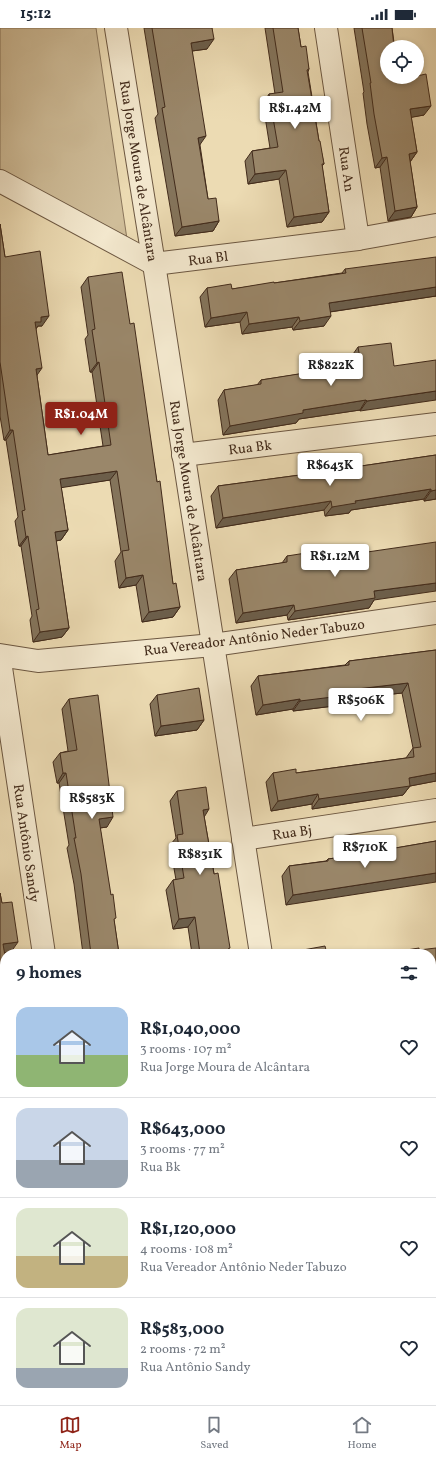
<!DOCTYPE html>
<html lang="en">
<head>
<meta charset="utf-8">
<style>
	:root { --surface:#fff; --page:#f6f6f7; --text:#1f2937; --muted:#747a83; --line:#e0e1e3; --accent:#8f2418 }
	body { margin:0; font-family:Vollkorn,serif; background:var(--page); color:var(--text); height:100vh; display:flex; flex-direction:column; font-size:15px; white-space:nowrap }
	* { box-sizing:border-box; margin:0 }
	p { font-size:13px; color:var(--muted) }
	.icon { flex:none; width:22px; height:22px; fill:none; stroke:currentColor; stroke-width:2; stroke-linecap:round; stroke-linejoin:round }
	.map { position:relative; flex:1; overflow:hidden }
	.side { position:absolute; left:0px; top:921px; width:436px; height:456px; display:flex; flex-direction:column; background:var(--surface); border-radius:16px 16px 0 0; box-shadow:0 2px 6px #0003 }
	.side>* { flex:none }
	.controls { position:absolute; left:380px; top:12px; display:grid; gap:8px }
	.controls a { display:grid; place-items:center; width:44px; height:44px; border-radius:50%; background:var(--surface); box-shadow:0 2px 6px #0003; font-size:20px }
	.price { position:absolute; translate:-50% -34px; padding:0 9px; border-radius:4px; background:#fff; color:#222; font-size:13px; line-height:26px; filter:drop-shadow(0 1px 2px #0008) }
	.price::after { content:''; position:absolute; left:50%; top:24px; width:12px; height:9px; margin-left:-6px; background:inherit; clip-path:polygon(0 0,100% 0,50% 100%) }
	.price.active { background:var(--accent); color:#fff }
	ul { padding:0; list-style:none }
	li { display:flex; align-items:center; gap:12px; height:100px; padding:0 16px }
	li+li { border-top:1px solid var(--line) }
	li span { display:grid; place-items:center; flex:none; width:112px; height:80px; border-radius:12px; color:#555 }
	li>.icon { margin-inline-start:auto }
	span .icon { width:48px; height:48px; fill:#fffc; stroke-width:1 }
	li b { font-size:17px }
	h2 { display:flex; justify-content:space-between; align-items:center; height:48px; padding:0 16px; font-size:17px }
	.status { display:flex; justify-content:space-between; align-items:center; height:28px; padding:0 20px; background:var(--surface); direction:ltr }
	.status svg { height:11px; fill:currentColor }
	.dock { display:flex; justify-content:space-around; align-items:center; height:56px; border-top:1px solid var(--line); background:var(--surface); font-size:11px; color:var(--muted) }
	.dock a { display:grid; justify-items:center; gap:2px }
	.dock .active { color:var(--accent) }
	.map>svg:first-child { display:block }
	.green { fill:#cfbd99; stroke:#88745a }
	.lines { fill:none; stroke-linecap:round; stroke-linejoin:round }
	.minor-casing { stroke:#6c5741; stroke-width:24 }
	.minor { stroke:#f3e8ce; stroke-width:22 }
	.wall { fill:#84745b; stroke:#422b1b }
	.shaded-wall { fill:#6c5e4a; stroke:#422b1b }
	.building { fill:#9a876a; stroke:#422b1b }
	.labels { text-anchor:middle; stroke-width:3.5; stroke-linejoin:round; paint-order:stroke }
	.street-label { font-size:14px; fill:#422b1b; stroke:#f3e8ce }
</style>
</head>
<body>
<div class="status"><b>15:12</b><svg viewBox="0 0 49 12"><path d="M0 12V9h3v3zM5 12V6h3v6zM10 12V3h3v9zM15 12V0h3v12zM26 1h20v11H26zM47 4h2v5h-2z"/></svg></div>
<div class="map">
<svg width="436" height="1377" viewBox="0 0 436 1377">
	<rect width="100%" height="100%" fill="#ecdbb3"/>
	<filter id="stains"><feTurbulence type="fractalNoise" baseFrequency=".005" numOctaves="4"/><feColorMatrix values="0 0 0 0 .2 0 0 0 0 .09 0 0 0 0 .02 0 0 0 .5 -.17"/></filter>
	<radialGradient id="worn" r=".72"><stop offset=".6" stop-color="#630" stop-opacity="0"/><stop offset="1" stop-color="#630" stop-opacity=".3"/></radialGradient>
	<polygon class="green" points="0,0 96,0 128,218 0,148"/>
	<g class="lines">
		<g class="minor-casing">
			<g id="minor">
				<polyline points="116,0 154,236 261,926"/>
				<polyline points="326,0 358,211"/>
				<polyline points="0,153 154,236 358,211 436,197"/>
				<polyline points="183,427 436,396"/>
				<polyline points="0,627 38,633 213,617 436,585"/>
				<polyline points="0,633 44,926"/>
				<polyline points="243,811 436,782"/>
				<polyline points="431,978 436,977"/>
				<polyline points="431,1169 436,1168"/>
				<polyline points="0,1234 5,1233"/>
				<polyline points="86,1377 86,1372"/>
			</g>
		</g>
		<use href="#minor" class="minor"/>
	</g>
	<g class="wall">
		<polygon points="144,0 212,0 207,21 192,23 200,117 208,171 219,193 213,203 175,208 155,90 158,86"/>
		<polygon points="265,0 298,0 301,19 309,41 308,44 319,113 324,136 322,138 329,184 322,194 287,199 279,151 248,156 245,133 252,123 270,120 263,76 269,66 275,66"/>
		<polygon points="354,0 392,0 399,51 424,87 411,89 417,124 410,134 417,179 411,189 388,193 380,139 375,140 367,96 363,65 364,64"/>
		<polygon points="0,196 5,229 42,298 38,298 36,301 37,348 48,427 103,418 92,344 90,344 85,311 88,307 81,259 88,249 130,296 157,454 173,556 180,579 173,589 142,594 136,557 119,560 115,533 121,524 110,452 61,459 68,502 61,512 56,513 69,600 62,609 33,614 30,592 32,588 21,518 19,518 15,493 18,489 6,412 4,412 0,388"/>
		<polygon points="345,241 436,268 330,284 324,298 293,302 292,299 242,306 240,294 205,299 200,269 207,260 232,261 274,255 342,245"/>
		<polygon points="358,319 394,338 360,383 360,382 299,391 296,395 223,407 218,372 224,362 257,357 261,352 353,338 351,329"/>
		<polygon points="436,427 436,471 424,473 424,471 351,482 349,485 325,488 324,482 216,500 211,468 218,458 300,447"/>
		<polygon points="287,528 326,530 374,572 369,580 288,592 287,587 236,595 229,551 236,542 282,535"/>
		<polygon points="436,622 436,753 410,758 403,767 312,781 312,776 271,783 266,754 273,745 296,745 406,730 413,720 402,665 338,672 334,678 293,683 293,681 256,687 251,658 258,648 345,637 349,633"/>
		<polygon points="157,667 204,692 197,702 155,708 150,676"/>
		<polygon points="69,671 107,799 100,800 119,926 83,926 74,856 67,820 69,817 59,755 57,755 53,734 60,725 68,723 62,681"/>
		<polygon points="177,763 204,788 228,926 192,926 188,899 173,901 166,862 173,852 176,852 170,817 176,810 170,773"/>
		<polygon points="436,813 286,877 282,848 289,838 326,833 328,831 377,824 378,823"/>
		<polygon points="0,865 11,924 4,924 5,928 5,1167 0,1168 0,1132 3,1132 0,1114"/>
		<rect x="108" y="1372" width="28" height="5"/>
	</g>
	<g class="shaded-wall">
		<polygon points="214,11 207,21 184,24 191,15"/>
		<polygon points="431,78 424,87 403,91 410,81"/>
		<polygon points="206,108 199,118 198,110"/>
		<polygon points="417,124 410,134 409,126"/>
		<polygon points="387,129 380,139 375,140 382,130"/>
		<polygon points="286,142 279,151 248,156 255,146"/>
		<polygon points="417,179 411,189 388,193 395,183"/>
		<polygon points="329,184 322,194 287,199 294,189"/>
		<polygon points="219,193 213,203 175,208 182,199"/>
		<polygon points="436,259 436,268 322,285 329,275"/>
		<polygon points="247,284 240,294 205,299 211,290"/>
		<polygon points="49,288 42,298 38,298 34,303 35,294 41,289"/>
		<polygon points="331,288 324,298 293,302 300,293"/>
		<polygon points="299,289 292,299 242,306 249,296"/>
		<polygon points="99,334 92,344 90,344 97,335"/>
		<polygon points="42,340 35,350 36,341"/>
		<polygon points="436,363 436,372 360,383 367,373"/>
		<polygon points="366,372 360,382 299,391 296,395 223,407 230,398 303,382"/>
		<polygon points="10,402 13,402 6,412 4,412"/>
		<polygon points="117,443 110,452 53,461 60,451"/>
		<polygon points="431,461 424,471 351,482 349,485 325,488 332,479 355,473"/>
		<polygon points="436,462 436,471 424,473 431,463"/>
		<polygon points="331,473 324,482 216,500 223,490"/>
		<polygon points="68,502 61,512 48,514 55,504"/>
		<polygon points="28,508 21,518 19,518 26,509"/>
		<polygon points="143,547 136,557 119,560 126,550"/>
		<polygon points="436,555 436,563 374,572 369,580 288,592 295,583 374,563"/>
		<polygon points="294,577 287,587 236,595 243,585"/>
		<polygon points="180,579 173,589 142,594 149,584"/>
		<polygon points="69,600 62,609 33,614 40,604"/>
		<polygon points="408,655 402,665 338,672 334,678 293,683 300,673 340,663"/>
		<polygon points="300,671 293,681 256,687 263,677"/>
		<polygon points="204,692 197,702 155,708 161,698"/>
		<polygon points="63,745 66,745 59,755 57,755"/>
		<polygon points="436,745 436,753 410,758 403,767 312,781 319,771 409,750"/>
		<polygon points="318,766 312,776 271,783 278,773"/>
		<polygon points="209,781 203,791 203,782"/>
		<polygon points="113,789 107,799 92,801 99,791"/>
		<polygon points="436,845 436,854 286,877 293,867"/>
		<polygon points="195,889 188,899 173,901 179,891"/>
		<polygon points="18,914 11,924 0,925 3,916"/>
		<polygon points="436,945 436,954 431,955 431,946"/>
		<polygon points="436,1044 436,1052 431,1053 431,1045"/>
		<polygon points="436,1142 436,1151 431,1152 431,1143"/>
		<polygon points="0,1159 5,1159 5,1167 0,1168"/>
		<polygon points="431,1252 436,1252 436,1260 431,1261"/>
	</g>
	<g class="building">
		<polygon points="152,0 212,0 214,11 191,15 206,108 198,110 208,171 216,170 219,193 182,199 162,80 165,79"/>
		<polygon points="273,0 298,0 301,19 306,18 309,41 307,42 319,113 320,113 324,136 322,136 329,184 294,189 286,142 255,146 252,123 278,119 269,66 283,64"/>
		<polygon points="362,0 392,0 394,19 387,19 387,49 399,49 399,51 410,49 417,49 417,48 426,46 431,78 410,81 417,124 409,126 417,179 395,183 387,129 382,130 374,86 370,55 371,55"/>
		<polygon points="0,196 5,229 40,223 49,288 41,289 41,294 35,294 42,340 36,341 48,427 111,417 99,334 97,335 92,302 95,301 88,249 122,244 130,296 134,295 157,454 160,453 173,556 176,555 180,579 149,584 143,547 126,550 122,523 129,522 117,443 60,451 68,502 55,504 69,600 40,604 36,582 39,581 28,508 26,509 22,483 25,482 13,402 10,402 0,334"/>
		<polygon points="436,229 436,259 329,275 331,288 300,293 299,289 249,296 247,284 211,290 207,260 231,256 232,261 274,254 274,255 346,245 345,241"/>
		<polygon points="391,315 394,338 436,332 436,363 367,373 366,372 303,382 303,385 230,398 224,362 261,356 261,352 361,336 358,319"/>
		<polygon points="436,427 436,462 431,463 431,461 355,473 356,475 332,479 331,473 223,490 218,458 300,447"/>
		<polygon points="436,514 436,555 374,563 375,570 295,583 294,577 243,585 236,542 287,534 287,528 325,522 326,530"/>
		<polygon points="436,622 436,745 409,750 410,758 319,771 318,766 278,773 273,745 296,741 296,745 414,729 413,720 421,719 408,655 340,663 341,668 300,673 300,671 263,677 258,648 349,637 349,633"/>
		<polygon points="199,660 204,692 161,698 157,667"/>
		<polygon points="98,667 113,789 99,791 111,867 113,866 116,890 114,891 119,926 91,926 81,846 74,810 76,810 66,745 63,745 60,725 77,722 69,671"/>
		<polygon points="206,759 209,781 203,782 214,846 218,845 230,920 228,921 228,926 200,926 195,889 179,891 173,852 184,850 177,807 183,806 177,763"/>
		<polygon points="436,813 436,845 293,867 289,838 328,833 328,831 378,824 378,823"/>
		<polygon points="0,865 2,875 12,874 18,914 3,916 5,928 5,1091 0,1056"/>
		<polygon points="325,918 327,926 292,926 292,924"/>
		<polygon points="419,920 419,922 436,920 436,945 431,946 431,926 382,926"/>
		<polygon points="431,1012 436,1012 436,1044 431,1045"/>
		<polygon points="434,1115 436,1115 436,1142 431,1143 431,1117 434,1117"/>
		<polygon points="5,1131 5,1159 0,1159 0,1132"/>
		<rect x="431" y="1214" width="5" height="38"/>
		<rect x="111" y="1372" width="25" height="5"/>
	</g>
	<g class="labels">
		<g class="street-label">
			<text transform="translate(347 141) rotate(82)" y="5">Rua An</text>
			<text transform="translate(139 143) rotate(81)" y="5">Rua Jorge Moura de Alcântara</text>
			<text transform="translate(208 230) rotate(-7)" y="5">Rua Bl</text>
			<text transform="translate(250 419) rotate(-7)" y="5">Rua Bk</text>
			<text transform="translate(189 463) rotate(81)" y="5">Rua Jorge Moura de Alcântara</text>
			<text transform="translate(254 609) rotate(-7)" y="5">Rua Vereador Antônio Neder Tabuzo</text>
			<text transform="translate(292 804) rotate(-8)" y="5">Rua Bj</text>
			<text transform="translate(27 815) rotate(82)" y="5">Rua Antônio Sandy</text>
		</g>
	</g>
	<rect width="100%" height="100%" filter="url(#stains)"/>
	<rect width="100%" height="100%" fill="url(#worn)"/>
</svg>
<div class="controls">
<a><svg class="icon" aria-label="locate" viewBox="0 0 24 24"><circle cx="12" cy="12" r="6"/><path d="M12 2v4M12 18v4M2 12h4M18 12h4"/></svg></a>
</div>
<b class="price" style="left:295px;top:102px">R$1.42M</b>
<b class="price" style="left:331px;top:359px">R$822K</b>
<b class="price active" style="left:81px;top:408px">R$1.04M</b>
<b class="price" style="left:330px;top:459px">R$643K</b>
<b class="price" style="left:335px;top:550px">R$1.12M</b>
<b class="price" style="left:361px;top:694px">R$506K</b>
<b class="price" style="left:92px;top:792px">R$583K</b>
<b class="price" style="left:365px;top:841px">R$710K</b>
<b class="price" style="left:200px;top:848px">R$831K</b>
<section class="side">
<h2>9 homes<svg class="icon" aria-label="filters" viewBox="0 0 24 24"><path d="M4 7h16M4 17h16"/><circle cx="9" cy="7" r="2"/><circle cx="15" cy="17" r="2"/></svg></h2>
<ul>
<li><span style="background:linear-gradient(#a9c7e8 60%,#8fb573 0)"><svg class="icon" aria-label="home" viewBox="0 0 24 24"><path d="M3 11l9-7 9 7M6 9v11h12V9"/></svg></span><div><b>R$1,040,000</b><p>3 rooms · 107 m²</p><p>Rua Jorge Moura de Alcântara</p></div><svg class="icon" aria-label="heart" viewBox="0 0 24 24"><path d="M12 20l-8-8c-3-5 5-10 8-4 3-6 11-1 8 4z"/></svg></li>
<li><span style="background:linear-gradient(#c9d6e8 65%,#9aa5b1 0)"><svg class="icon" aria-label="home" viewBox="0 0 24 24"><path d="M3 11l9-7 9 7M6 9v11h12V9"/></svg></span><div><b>R$643,000</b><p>3 rooms · 77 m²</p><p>Rua Bk</p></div><svg class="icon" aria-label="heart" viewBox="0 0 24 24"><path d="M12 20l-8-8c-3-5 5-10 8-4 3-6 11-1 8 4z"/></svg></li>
<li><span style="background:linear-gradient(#dfe7d0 60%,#c2b280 0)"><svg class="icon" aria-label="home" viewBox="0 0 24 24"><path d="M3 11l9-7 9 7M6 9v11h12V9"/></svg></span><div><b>R$1,120,000</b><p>4 rooms · 108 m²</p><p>Rua Vereador Antônio Neder Tabuzo</p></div><svg class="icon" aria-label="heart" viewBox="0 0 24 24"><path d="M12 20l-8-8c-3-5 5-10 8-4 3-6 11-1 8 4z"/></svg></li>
<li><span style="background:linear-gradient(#dfe7d0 75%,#9aa5b1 0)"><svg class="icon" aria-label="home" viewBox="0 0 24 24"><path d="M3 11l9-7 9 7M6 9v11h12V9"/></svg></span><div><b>R$583,000</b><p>2 rooms · 72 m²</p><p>Rua Antônio Sandy</p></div><svg class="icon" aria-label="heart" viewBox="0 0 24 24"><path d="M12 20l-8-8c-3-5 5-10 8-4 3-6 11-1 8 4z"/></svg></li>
</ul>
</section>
</div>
<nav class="dock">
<a class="active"><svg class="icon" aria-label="map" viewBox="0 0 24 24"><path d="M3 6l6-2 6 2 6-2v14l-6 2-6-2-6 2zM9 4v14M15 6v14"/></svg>Map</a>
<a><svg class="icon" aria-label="saved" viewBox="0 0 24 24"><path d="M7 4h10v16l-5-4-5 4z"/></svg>Saved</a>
<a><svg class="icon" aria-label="home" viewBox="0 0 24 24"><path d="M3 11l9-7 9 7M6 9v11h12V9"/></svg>Home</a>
</nav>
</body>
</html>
